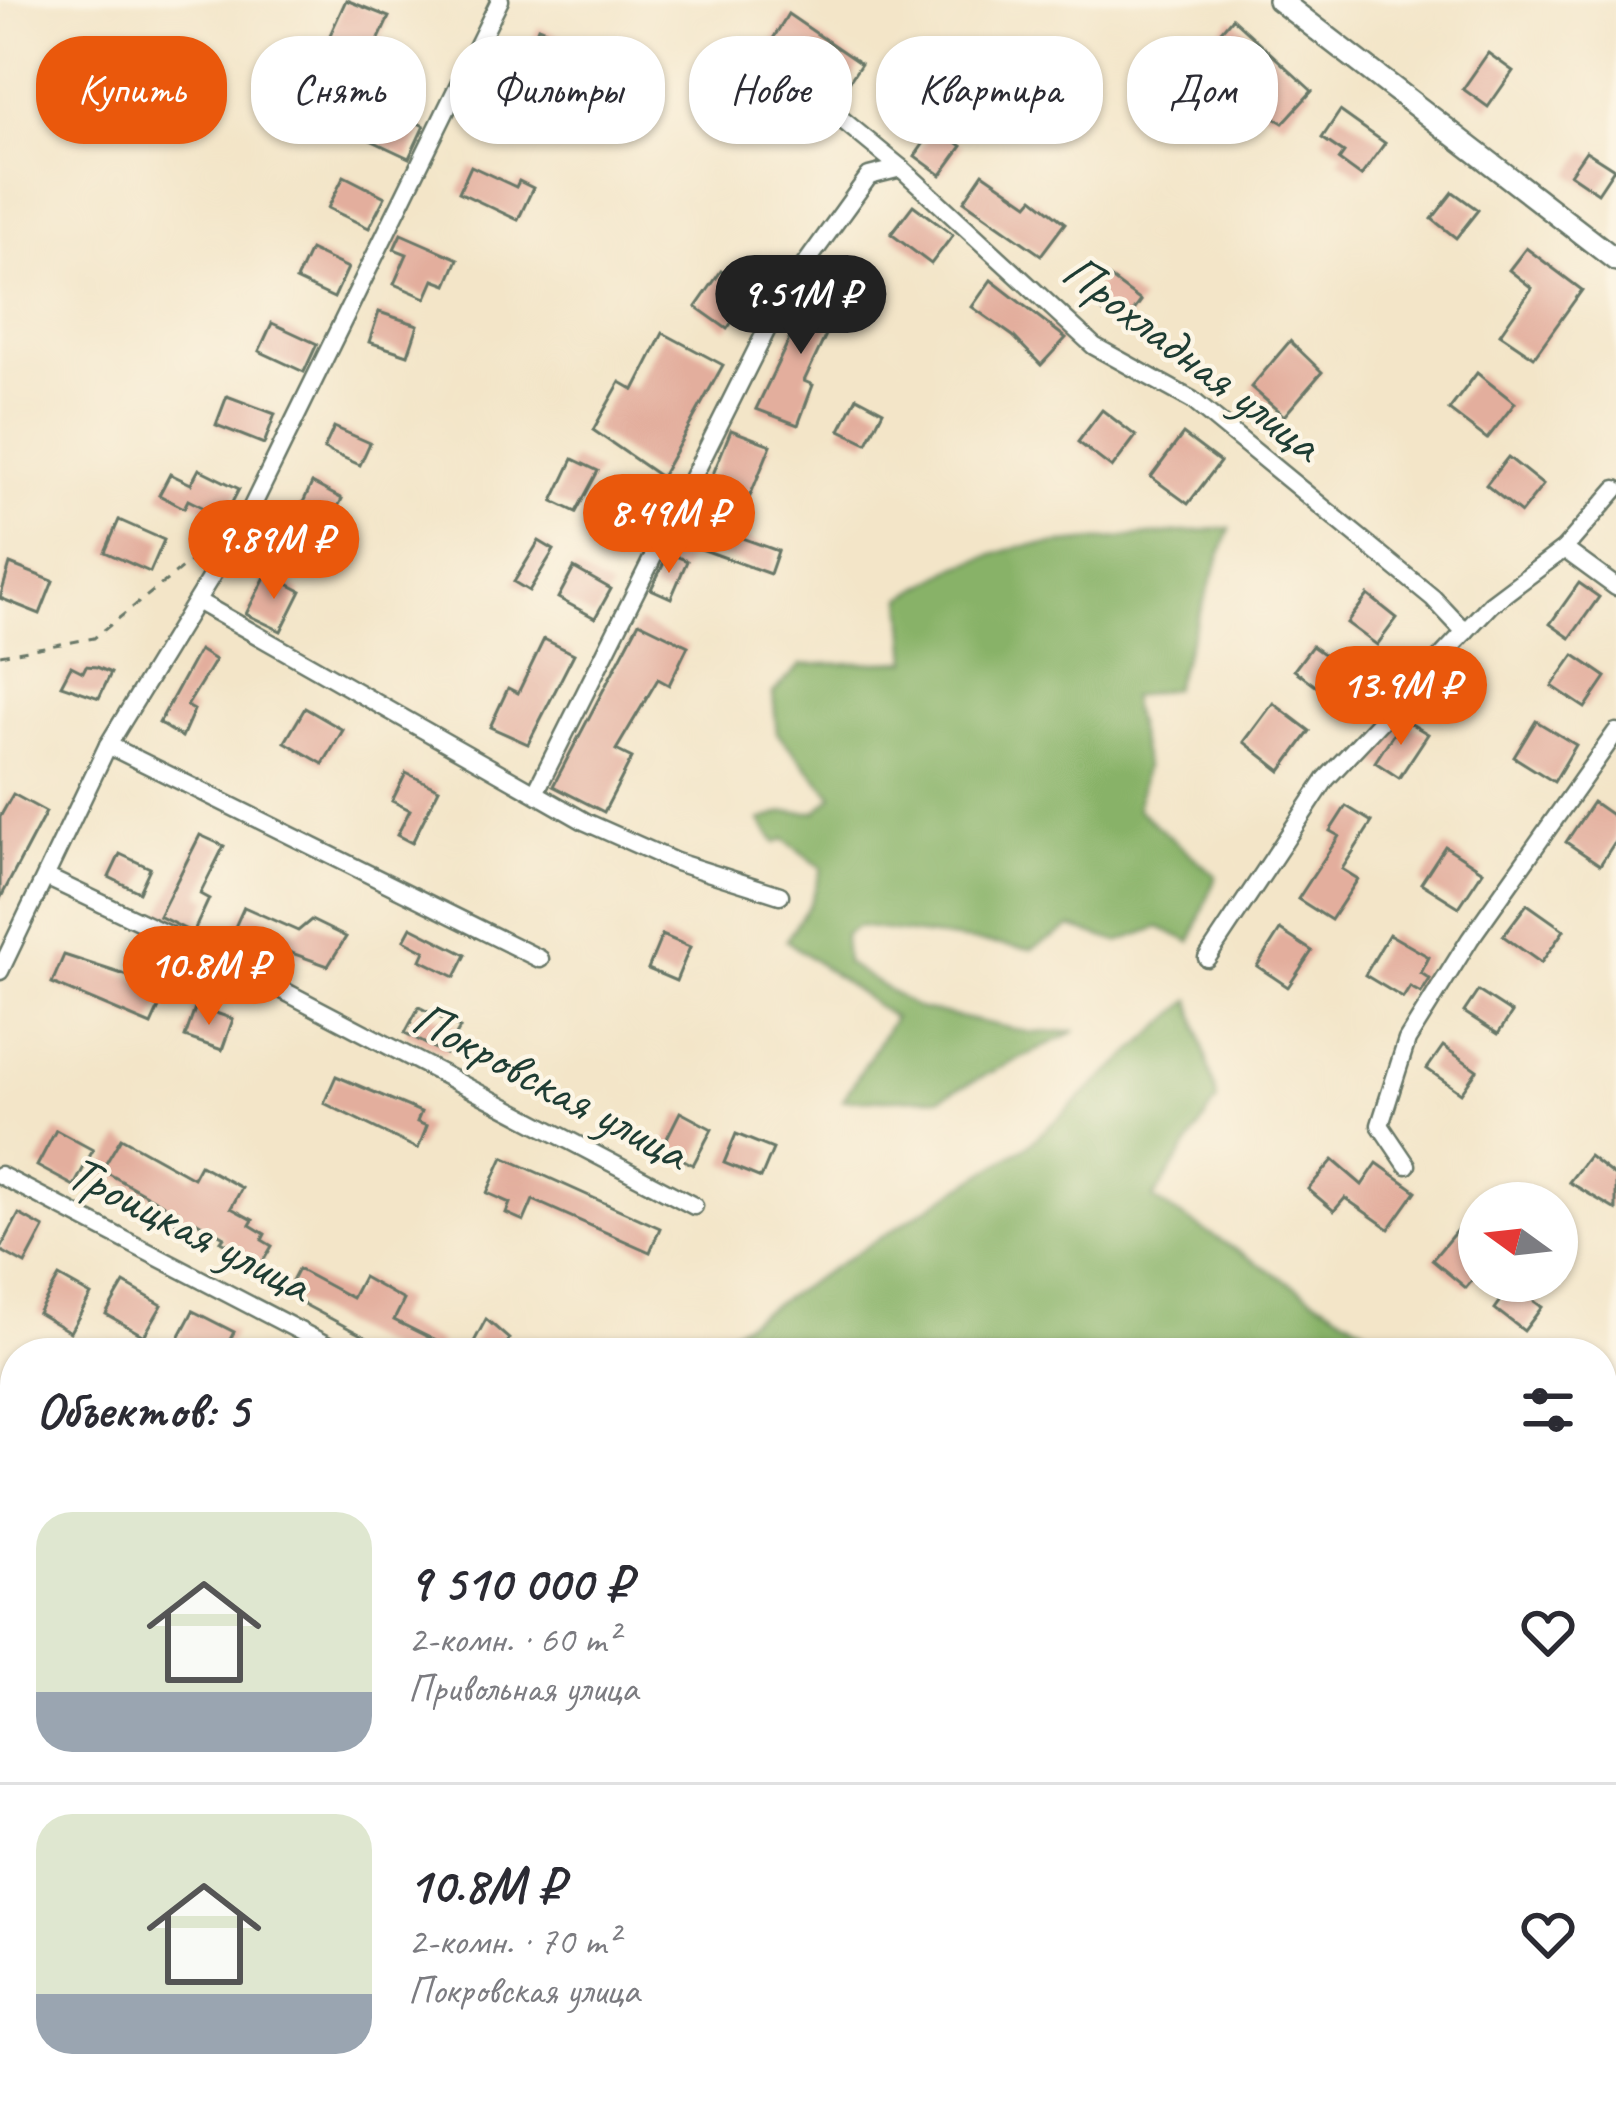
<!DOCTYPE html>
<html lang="ru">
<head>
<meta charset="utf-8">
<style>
	:root { --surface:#fff; --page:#f7f7f7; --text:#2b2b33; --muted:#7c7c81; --line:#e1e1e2; --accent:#ea580c }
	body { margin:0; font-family:Caveat,sans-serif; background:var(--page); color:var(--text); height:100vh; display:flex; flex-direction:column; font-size:45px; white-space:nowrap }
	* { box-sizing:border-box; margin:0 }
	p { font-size:39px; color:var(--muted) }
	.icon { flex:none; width:66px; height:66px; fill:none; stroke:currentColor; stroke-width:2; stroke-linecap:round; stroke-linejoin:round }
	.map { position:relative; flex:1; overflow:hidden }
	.panel { position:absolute; left:0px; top:1338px; width:1617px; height:771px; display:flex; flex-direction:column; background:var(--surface); border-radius:48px 48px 0 0; box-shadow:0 3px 9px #0004 }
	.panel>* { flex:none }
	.banner { position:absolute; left:36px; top:36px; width:1545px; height:108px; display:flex; gap:24px }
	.needle { width:78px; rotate:285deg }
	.tools { position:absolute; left:1458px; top:1182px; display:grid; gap:24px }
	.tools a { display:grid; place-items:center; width:120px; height:120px; border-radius:50%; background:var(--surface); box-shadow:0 3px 9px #0004; font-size:60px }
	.price { position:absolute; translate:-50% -102px; padding:0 27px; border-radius:42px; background:var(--accent); color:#fff; font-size:39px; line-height:78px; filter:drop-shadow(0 3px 6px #0008) }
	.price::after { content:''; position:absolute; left:50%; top:72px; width:36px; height:27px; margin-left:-18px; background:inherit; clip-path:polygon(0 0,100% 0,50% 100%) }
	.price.current { background:#222; color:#fff }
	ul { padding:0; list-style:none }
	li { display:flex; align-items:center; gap:36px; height:300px; padding:0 36px }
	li+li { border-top:3px solid var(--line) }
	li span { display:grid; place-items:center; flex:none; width:336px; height:240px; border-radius:36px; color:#555 }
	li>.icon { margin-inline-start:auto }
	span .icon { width:144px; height:144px; fill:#fffc; stroke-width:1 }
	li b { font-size:51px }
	h2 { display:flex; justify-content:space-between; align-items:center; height:144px; padding:0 36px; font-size:51px }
	.chip { padding:0 42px; border-radius:48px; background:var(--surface); box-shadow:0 3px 9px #0004; font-size:42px; line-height:108px }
	.chip.current { background:var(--accent); color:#fff }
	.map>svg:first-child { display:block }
	.forest { fill:#88b268; stroke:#54784e; stroke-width:3 }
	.water { fill:#5eb8dc; stroke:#3e7a88; stroke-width:3 }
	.building { fill:#e3ae9d }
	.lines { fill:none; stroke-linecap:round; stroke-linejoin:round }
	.service-casing { stroke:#697868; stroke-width:12 }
	.minor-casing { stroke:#697868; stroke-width:21 }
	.tertiary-casing { stroke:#697868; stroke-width:26 }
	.path { stroke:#697868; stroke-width:3; stroke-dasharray:9 9; stroke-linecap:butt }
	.service { stroke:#fff; stroke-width:8 }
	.minor { stroke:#fff; stroke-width:16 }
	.tertiary { stroke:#fff; stroke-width:21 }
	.labels { text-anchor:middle; stroke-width:9; stroke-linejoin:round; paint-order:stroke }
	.street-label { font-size:51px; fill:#1f3d34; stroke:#fcf5e5 }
</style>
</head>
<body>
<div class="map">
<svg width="1616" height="2107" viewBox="0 0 1616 2107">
	<rect width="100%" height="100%" fill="#fcf5e5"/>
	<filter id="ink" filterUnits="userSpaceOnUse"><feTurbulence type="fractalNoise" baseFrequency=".00833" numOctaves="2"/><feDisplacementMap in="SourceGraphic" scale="24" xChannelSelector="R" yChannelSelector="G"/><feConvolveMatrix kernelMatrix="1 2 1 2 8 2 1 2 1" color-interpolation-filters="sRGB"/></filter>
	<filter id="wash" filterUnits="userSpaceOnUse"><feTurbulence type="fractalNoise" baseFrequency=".004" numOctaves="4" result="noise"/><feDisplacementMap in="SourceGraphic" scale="48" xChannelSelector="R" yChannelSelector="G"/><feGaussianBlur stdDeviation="2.7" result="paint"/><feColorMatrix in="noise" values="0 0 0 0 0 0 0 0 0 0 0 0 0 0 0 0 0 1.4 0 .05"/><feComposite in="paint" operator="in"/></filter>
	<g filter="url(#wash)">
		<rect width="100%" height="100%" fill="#f3e5c8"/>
		<g class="forest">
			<polygon points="1230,528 1173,688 1130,697 1145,766 1137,809 1216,876 1191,942 1159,927 1118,942 1071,927 1032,949 858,926 844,935 846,963 917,1008 1032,1033 1076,1031 939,1098 843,1100 894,1018 786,940 811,902 822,868 784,839 776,843 760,821 784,812 816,812 833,796 777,733 773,693 801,665 908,661 903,598 956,567 1018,547"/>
			<polygon points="1191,1000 1217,1100 1153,1199 1393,1346 1392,1353 697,1353 1028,1145"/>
			<polygon points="11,1817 15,1818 15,1927 0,1925 0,1824"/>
			<polygon points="69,2094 460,2094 452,2107 69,2107"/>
		</g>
		<polygon class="water" points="461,2094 760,2094 760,2104 772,2107 453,2107"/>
		<g id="blocks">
			<g class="building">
				<polygon points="346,0 389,17 367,65 325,46"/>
				<polygon points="788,14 861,64 840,95 814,78 818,72 771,42"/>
				<polygon points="1232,18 1312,91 1283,123 1254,105 1259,100 1218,63 1201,85 1186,72"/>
				<polygon points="538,27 572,41 564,61 530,47"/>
				<polygon points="1488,53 1513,71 1488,107 1463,89"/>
				<polygon points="520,87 551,103 531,143 482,119 490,103 508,112"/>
				<polygon points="377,104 424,126 409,158 362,136"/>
				<polygon points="1340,111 1385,143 1361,176 1339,160 1344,153 1322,138"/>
				<polygon points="935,127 962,146 941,175 915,156"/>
				<polygon points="1586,151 1614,169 1598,193 1570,174"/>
				<polygon points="471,166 516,187 519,181 533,188 518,220 459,192"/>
				<polygon points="983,173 1028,204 1033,198 1065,223 1041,255 964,201"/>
				<polygon points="344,176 385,197 369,228 328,208"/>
				<polygon points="1453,192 1478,210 1456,238 1432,219"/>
				<polygon points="913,205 953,235 931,264 891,234"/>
				<polygon points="401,234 458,259 447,285 434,280 426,298 394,284 407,254 394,249"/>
				<polygon points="1526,248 1582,290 1534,357 1500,334 1532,288 1509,270"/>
				<polygon points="310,250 348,268 334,298 296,280"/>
				<polygon points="721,271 752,293 727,329 696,307"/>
				<polygon points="1106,275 1141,301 1122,327 1087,300"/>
				<polygon points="991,280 1066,338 1041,365 1013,336 972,307"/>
				<polygon points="817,281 845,295 804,381 813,385 798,425 756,409"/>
				<polygon points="379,312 418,325 408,355 369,342"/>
				<polygon points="272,323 317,344 304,372 259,351"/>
				<polygon points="663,333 723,365 661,477 593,430 620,382 634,390"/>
				<polygon points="1290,341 1322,372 1284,416 1251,387"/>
				<polygon points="1477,373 1515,403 1487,439 1449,410"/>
				<polygon points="227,396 275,414 264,444 216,425"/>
				<polygon points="857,397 883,411 867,443 840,430"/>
				<polygon points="1102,410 1136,436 1112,468 1078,442"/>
				<polygon points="334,427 370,443 360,465 324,449"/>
				<polygon points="731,430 771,445 734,535 778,551 770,574 685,543"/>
				<polygon points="1183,434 1220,462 1188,504 1151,477"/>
				<polygon points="1508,457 1543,485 1521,513 1486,485"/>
				<polygon points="573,459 598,471 576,512 553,501"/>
				<polygon points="199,469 239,489 224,518 188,500 184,508 159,495 170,474 191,484"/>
				<polygon points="312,483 342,499 310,561 281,550"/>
				<polygon points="613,497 645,516 623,553 592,534"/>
				<polygon points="119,520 164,540 150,572 105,552"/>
				<polygon points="539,541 554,550 529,591 514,582"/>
				<polygon points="669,553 687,561 671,598 651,589"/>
				<polygon points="10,564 53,581 40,614 0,598"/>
				<polygon points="574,568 611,589 595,618 558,598"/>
				<polygon points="267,573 301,591 281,631 246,614"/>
				<polygon points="1579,583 1599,597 1570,638 1550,624"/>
				<polygon points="1368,595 1397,618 1377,645 1347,623"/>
				<polygon points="639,622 688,646 669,685 658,679 616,750 632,758 604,812 553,786"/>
				<polygon points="544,639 574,654 528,744 490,727 508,688 518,693"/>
				<polygon points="1312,646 1339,665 1321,690 1294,670"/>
				<polygon points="199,650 215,660 187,706 194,710 182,737 159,723"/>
				<polygon points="1574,655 1606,677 1585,708 1552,686"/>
				<polygon points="71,666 83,672 86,666 97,667 111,673 99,698 61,685"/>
				<polygon points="1273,703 1310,731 1281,771 1244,742"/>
				<polygon points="305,708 343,730 323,764 285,742"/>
				<polygon points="1403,719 1428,734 1399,778 1375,762"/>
				<polygon points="1536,721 1576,745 1554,782 1514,757"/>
				<polygon points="406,773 439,789 412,843 397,835 410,810 392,801"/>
				<polygon points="13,794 46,812 0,899 0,817"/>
				<polygon points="1593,802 1616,818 1616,840 1600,865 1566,842"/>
				<polygon points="1346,806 1372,822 1342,869 1358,879 1331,920 1298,899 1339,836 1330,831"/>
				<polygon points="200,835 224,846 200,894 209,899 193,933 159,916"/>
				<polygon points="1445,846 1483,871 1459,907 1421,883"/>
				<polygon points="120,854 150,868 139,892 109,877"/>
				<polygon points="1527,904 1564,930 1541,963 1503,936"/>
				<polygon points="244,907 298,931 311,920 346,937 328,966 278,948 269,966 226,947"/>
				<polygon points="411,927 466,955 455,977 421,960 425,951 404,940"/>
				<polygon points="1280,930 1312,951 1288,987 1257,966"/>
				<polygon points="1389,934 1429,957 1421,973 1430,979 1421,993 1410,987 1403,998 1365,975"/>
				<polygon points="662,935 690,947 676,981 648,969"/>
				<polygon points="64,955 159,986 153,1000 161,1003 151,1025 52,983"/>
				<polygon points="1478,991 1512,1013 1498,1034 1464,1012"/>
				<polygon points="196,1006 233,1019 222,1050 185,1037"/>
				<polygon points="419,1007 460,1028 445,1054 405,1033"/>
				<polygon points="1443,1046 1477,1070 1461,1093 1427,1069"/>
				<polygon points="336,1076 421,1112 417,1122 427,1126 418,1149 324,1103"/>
				<polygon points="680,1112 712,1129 693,1165 662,1148"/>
				<polygon points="56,1130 93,1150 74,1186 37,1166"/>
				<polygon points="736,1134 773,1149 761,1178 724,1163"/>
				<polygon points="121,1138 193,1178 200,1165 242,1188 231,1208 253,1220 250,1225 265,1234 262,1240 272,1246 259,1268 228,1251 231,1246 221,1241 224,1237 197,1222 192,1230 160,1213 164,1205 102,1170"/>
				<polygon points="1589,1156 1616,1177 1616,1210 1569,1182"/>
				<polygon points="503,1157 660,1228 650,1252 533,1200 524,1221 506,1213 510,1203 487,1193"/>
				<polygon points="1333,1160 1362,1185 1377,1163 1416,1191 1389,1229 1345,1198 1334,1211 1308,1189"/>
				<polygon points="19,1214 44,1228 25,1264 0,1250"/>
				<polygon points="1457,1230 1479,1249 1479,1272 1466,1288 1432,1260"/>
				<polygon points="298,1269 352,1298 363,1277 404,1300 394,1320 440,1343 435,1353 395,1353 285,1294"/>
				<polygon points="59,1277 91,1295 70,1332 38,1313"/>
				<polygon points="124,1283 162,1305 144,1336 106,1314"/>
				<polygon points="1512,1285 1542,1307 1524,1331 1495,1309"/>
				<polygon points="193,1311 234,1332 223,1353 190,1353 175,1345"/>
				<polygon points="486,1319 509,1339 501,1353 468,1353"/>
			</g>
		</g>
	</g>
	<g filter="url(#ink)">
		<use href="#blocks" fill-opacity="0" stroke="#697868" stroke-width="3"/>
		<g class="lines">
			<g class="service-casing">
				<polyline id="service" points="0,1758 15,1747"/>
			</g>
			<g class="minor-casing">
				<g id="minor">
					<polyline points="761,53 901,168 1094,346 1192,400 1433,598 1465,632"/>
					<polyline points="1564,549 1616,587"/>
					<polyline points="197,601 586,822 676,862 780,895"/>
					<polyline points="108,745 540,959"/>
					<polyline points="536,791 786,291 869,176 901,168"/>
					<polyline points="46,877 265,981 694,1206"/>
					<polyline points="1207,958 1326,779 1491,604 1564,549 1616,489"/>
					<polyline points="0,971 108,745 245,521 500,0"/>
					<polyline points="1407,1165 1380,1125 1407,1040 1470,939 1616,732"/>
					<polyline points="0,1175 342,1353"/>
					<polyline points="0,1468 15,1446"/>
					<polyline points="1602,1530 1616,1500"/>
					<polyline points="1602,1789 1616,1798"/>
					<polyline points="1280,2107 1288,2094"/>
				</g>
			</g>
			<g class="tertiary-casing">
				<polyline id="tertiary" points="1279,0 1616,260"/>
			</g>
			<g class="path">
				<polyline points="0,655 94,638 206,549"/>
				<polyline points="820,2094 850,2107"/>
			</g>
			<use href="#service" class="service"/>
			<use href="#minor" class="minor"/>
			<use href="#tertiary" class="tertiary"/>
		</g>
	</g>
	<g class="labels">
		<g class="street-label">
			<text transform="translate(1193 356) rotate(37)" y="18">Прохладная улица</text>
			<text transform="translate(551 1084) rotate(28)" y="18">Покровская улица</text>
			<text transform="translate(190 1227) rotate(27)" y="18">Троицкая улица</text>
		</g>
	</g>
</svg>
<div class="tools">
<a><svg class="needle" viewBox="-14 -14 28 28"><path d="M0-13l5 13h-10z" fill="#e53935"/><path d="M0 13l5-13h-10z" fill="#7c7c81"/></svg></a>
</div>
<b class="price current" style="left:801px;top:357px">9.51M ₽</b>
<b class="price" style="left:669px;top:576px">8.49M ₽</b>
<b class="price" style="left:274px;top:602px">9.89M ₽</b>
<b class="price" style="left:1401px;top:748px">13.9M ₽</b>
<b class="price" style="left:209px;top:1028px">10.8M ₽</b>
<div class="banner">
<a class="chip current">Купить</a>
<a class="chip">Снять</a>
<a class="chip">Фильтры</a>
<a class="chip">Новое</a>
<a class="chip">Квартира</a>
<a class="chip">Дом</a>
</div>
<section class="panel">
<h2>Объектов: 5<svg class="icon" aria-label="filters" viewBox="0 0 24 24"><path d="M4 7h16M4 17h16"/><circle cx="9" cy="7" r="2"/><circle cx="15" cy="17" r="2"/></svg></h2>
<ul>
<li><span style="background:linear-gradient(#dfe7d0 75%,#9aa5b1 0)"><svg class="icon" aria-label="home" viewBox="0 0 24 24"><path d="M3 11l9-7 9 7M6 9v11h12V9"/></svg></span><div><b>9 510 000 ₽</b><p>2-комн. · 60 m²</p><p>Привольная улица</p></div><svg class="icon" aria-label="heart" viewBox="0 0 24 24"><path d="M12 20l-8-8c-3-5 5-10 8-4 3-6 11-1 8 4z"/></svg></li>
<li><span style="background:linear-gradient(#dfe7d0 75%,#9aa5b1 0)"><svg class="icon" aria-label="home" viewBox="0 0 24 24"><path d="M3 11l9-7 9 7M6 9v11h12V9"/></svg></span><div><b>10.8M ₽</b><p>2-комн. · 70 m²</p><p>Покровская улица</p></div><svg class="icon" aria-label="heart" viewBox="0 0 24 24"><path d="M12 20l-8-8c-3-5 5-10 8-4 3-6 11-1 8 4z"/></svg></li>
</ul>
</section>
</div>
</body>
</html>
